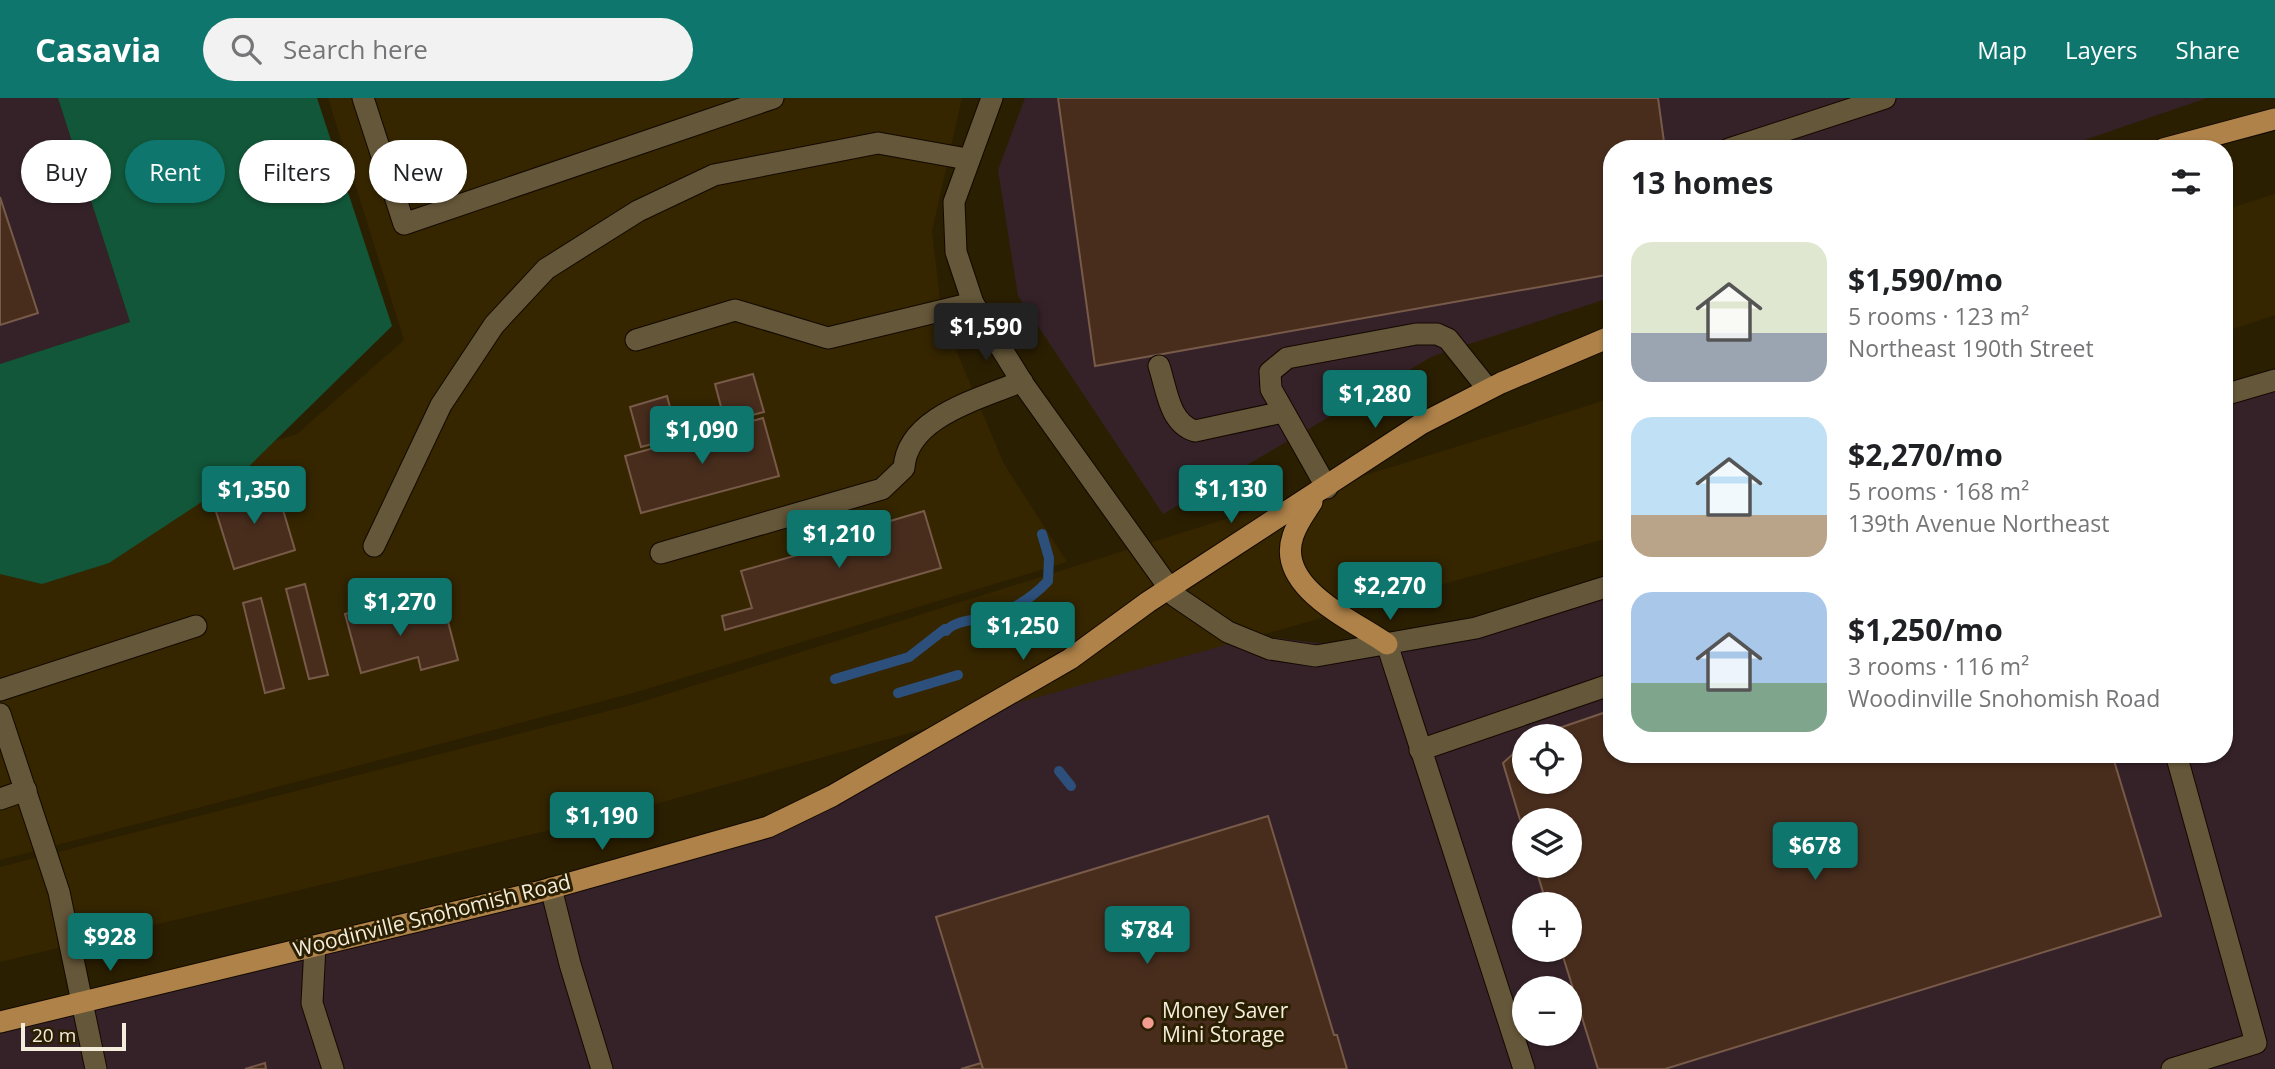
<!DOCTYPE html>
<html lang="en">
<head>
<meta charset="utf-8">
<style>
	:root { --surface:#fff; --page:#f2f2f2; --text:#202124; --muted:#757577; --accent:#0f766e }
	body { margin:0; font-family:"Open Sans",sans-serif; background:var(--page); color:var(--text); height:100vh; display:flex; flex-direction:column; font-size:26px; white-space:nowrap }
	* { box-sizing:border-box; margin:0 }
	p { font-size:23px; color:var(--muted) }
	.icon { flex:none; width:38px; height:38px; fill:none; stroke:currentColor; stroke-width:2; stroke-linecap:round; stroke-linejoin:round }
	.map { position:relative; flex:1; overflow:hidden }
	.details { position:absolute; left:1603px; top:42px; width:630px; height:623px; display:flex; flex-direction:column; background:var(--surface); border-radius:28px; box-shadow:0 2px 5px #0004 }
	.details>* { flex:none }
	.hud { position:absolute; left:21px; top:42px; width:665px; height:63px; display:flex; gap:14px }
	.buttons { position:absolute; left:1512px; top:626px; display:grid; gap:14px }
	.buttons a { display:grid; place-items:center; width:70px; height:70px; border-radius:50%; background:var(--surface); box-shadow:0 2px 5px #0004; font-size:35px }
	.scale { position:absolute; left:21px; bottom:18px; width:105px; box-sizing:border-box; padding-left:7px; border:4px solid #f4eddc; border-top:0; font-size:19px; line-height:24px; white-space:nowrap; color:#f4eddc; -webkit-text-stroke:5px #2b1f02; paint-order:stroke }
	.price { position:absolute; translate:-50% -60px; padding:0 16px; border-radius:7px; background:var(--accent); color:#fff; font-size:23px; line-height:46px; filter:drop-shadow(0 2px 4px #0008) }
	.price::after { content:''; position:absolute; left:50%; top:42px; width:21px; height:16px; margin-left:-10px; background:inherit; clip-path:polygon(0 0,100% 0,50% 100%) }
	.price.selected { background:#222; color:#fff }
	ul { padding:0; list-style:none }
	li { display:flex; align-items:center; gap:21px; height:175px; padding:0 28px }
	li span { display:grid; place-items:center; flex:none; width:196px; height:140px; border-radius:21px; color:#555 }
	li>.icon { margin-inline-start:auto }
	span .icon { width:84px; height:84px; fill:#fffc; stroke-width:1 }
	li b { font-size:30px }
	h2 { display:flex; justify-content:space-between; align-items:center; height:84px; padding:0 28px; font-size:30px }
	.pill { padding:0 24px; border-radius:32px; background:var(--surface); box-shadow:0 2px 5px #0004; font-size:24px; line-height:63px }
	.pill.selected { background:var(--accent); color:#fff }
	header { display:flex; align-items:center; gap:42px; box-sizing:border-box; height:98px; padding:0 35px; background:var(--accent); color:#fff }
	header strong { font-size:33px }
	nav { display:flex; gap:38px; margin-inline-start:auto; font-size:24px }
	.search { width:490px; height:63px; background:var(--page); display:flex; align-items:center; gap:18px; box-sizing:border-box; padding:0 24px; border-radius:38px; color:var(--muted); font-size:26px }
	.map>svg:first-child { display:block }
	.commercial { fill:#352229; fill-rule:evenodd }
	.built { fill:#352600 }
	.forest { fill:#12573a }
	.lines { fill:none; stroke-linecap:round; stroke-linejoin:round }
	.stream { stroke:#2c507b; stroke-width:10 }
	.building { fill:#482d1d; stroke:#785a49; stroke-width:2 }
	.minor-casing { stroke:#120900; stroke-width:23 }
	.major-casing { stroke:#120900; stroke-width:23 }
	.minor { stroke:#655739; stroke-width:21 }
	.major { stroke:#ae8249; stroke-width:21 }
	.poi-dot { fill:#f59c90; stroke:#2b1f02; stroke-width:2.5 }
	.labels { text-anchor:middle; stroke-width:6; stroke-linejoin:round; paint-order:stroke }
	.street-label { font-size:21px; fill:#f4eddc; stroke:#2b1f02 }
	.poi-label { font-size:21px; fill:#f4eddc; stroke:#2b1f02; text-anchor:start }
</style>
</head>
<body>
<header>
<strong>Casavia</strong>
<div class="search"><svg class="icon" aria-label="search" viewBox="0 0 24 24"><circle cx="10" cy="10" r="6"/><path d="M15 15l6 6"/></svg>Search here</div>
<nav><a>Map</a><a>Layers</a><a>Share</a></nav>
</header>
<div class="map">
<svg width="2275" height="971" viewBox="0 0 2275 971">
	<rect width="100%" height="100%" fill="#2b1f02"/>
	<g class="commercial">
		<polygon points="0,0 58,0 130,224 0,266"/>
		<polygon points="1025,0 2207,0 2058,51 1612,51 1612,199 1433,258 1163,416 1018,198 998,72"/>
		<path d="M 2275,282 L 2275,971 L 0,971 L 0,923 L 768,729 L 1070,561 L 1228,534 L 1317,545 L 1387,546 L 1612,487 L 1612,656 L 2224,656 L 2224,297 ZM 1524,639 L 1570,639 L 1570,684 L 1524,684 ZM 1524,723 L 1570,723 L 1570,768 L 1524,768 ZM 1524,807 L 1570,807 L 1570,852 L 1524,852 ZM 1524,891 L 1570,891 L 1570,936 L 1524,936 Z"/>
	</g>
	<g class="built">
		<polygon points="328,0 962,0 932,133 942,219 1004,366 1067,464 633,595 0,762 0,425 297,336 404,242"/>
		<polygon points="2275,96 2275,217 2224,234 2224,112"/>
		<polygon points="1612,300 1612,439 641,710 0,864 0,769 635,606"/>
	</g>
	<polygon class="forest" points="58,0 317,0 392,228 235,382 109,465 42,486 0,476 0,266 130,224"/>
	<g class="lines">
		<g class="stream">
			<path d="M 946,533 C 956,521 981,522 997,517 C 1018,509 1033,499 1048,483 L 1049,460 L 1042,436"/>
			<polyline points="835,581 909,559 945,531"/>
			<polyline points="898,595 958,577"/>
			<polyline points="1059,673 1071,688"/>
		</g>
	</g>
	<g class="building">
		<polygon points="1058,0 1658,0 1665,51 1612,51 1612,176 1095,268"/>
		<polygon points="0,99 38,215 0,227"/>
		<polygon points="753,276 764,314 725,324 715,286"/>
		<polygon points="667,298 678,339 641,349 630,309"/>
		<polygon points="763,320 779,378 641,415 625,358"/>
		<polygon points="275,385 295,452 234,471 213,404"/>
		<polygon points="924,413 941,470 725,532 722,518 752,510 741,473 883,433 880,426"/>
		<polygon points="305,486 328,577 309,581 286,491"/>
		<polygon points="261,500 284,590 265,595 243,505"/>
		<polygon points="395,503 401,523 445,512 458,562 421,572 418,559 361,575 345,516"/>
		<polygon points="1612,612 1612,656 2112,656 2161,818 1665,971 1598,971 1561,852 1570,852 1570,807 1547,807 1535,768 1570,768 1570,723 1524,723 1524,735 1503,665 1524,646 1524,684 1570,684 1570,639 1533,639"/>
		<polygon points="1268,718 1334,937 1337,937 1347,971 983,971 936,819"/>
		<polygon points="265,965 266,971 245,971"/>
		<polygon points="981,965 983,971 961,971"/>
	</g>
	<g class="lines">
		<g class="minor-casing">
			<g id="minor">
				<polyline points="363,0 404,126 773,0"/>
				<polyline points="992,0 954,104 956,154 973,205 1024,287 1175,498 1228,534 1270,551 1316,558 1476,530 1612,487"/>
				<polyline points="1729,51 1885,0"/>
				<polyline points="636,242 735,212 828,240 973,205"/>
				<path d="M 1159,268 C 1167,292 1169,325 1195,333 L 1283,314"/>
				<polyline points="2224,297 2275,282"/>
				<polyline points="1327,390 1271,291 1270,274 1287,260 1416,236 1437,236 1448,241 1488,291"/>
				<polyline points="374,448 441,307 494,227 546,171 638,113 714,77 878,45 967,61"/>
				<path d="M 661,455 L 882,391 L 904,370 C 907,318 981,301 1022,283"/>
				<polyline points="1387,546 1524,971"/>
				<polyline points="0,592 196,528"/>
				<polyline points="0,616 59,794 96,971"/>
				<polyline points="1420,652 1612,586"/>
				<polyline points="0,701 26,692"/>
				<polyline points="551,790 570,866 602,971"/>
				<polyline points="315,848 312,905 333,971"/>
				<polyline points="2172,971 2256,945 2176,656"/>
			</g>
		</g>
		<g class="major-casing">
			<g id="major">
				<polyline points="2163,51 2275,21"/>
				<path d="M 1312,404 C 1305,415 1297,425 1293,438 C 1275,490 1355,523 1387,546"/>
				<polyline points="0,924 538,794 768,729 832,698 1070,561 1148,504 1421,326 1501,285 1612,238"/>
			</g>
		</g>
		<use href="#minor" class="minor"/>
		<use href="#major" class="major"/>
	</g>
	<circle class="poi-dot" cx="1148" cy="925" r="7"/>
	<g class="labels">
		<g class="street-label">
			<text transform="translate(432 818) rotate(-14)" y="7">Woodinville Snohomish Road</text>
		</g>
		<g class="poi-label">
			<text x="1162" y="920">Money Saver<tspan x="1162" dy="24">Mini Storage</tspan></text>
		</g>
	</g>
</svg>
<div class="buttons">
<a><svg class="icon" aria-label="locate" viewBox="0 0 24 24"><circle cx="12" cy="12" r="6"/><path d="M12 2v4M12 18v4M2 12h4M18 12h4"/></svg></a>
<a><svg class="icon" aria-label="layers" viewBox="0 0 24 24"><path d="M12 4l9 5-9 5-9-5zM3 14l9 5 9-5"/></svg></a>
<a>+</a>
<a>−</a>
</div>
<div class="scale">20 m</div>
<b class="price selected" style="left:986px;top:265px">$1,590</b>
<b class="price" style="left:1375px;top:332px">$1,280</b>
<b class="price" style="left:702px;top:368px">$1,090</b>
<b class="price" style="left:1231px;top:427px">$1,130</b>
<b class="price" style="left:254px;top:428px">$1,350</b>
<b class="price" style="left:839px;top:472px">$1,210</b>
<b class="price" style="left:1390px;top:524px">$2,270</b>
<b class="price" style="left:400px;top:540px">$1,270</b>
<b class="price" style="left:1023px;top:564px">$1,250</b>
<b class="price" style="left:602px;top:754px">$1,190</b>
<b class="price" style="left:1815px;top:784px">$678</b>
<b class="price" style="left:1147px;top:868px">$784</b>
<b class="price" style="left:110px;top:875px">$928</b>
<div class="hud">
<a class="pill">Buy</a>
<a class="pill selected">Rent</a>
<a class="pill">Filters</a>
<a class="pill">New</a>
</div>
<section class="details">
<h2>13 homes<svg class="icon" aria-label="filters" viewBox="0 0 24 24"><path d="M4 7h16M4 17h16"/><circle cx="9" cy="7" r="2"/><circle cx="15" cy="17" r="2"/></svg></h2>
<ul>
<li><span style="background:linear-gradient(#dfe7d0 65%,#9aa5b1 0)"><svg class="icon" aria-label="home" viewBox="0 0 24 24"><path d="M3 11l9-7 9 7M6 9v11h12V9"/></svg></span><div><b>$1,590/mo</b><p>5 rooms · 123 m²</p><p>Northeast 190th Street</p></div></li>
<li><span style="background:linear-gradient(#bfe0f5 70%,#b9a48a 0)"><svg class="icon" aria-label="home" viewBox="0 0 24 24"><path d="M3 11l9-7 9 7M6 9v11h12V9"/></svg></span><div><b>$2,270/mo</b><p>5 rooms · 168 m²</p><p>139th Avenue Northeast</p></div></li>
<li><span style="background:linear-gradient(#a9c7e8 65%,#7fa58c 0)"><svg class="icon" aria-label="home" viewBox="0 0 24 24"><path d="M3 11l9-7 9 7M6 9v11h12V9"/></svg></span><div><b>$1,250/mo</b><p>3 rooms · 116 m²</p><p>Woodinville Snohomish Road</p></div></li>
</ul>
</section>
</div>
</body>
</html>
